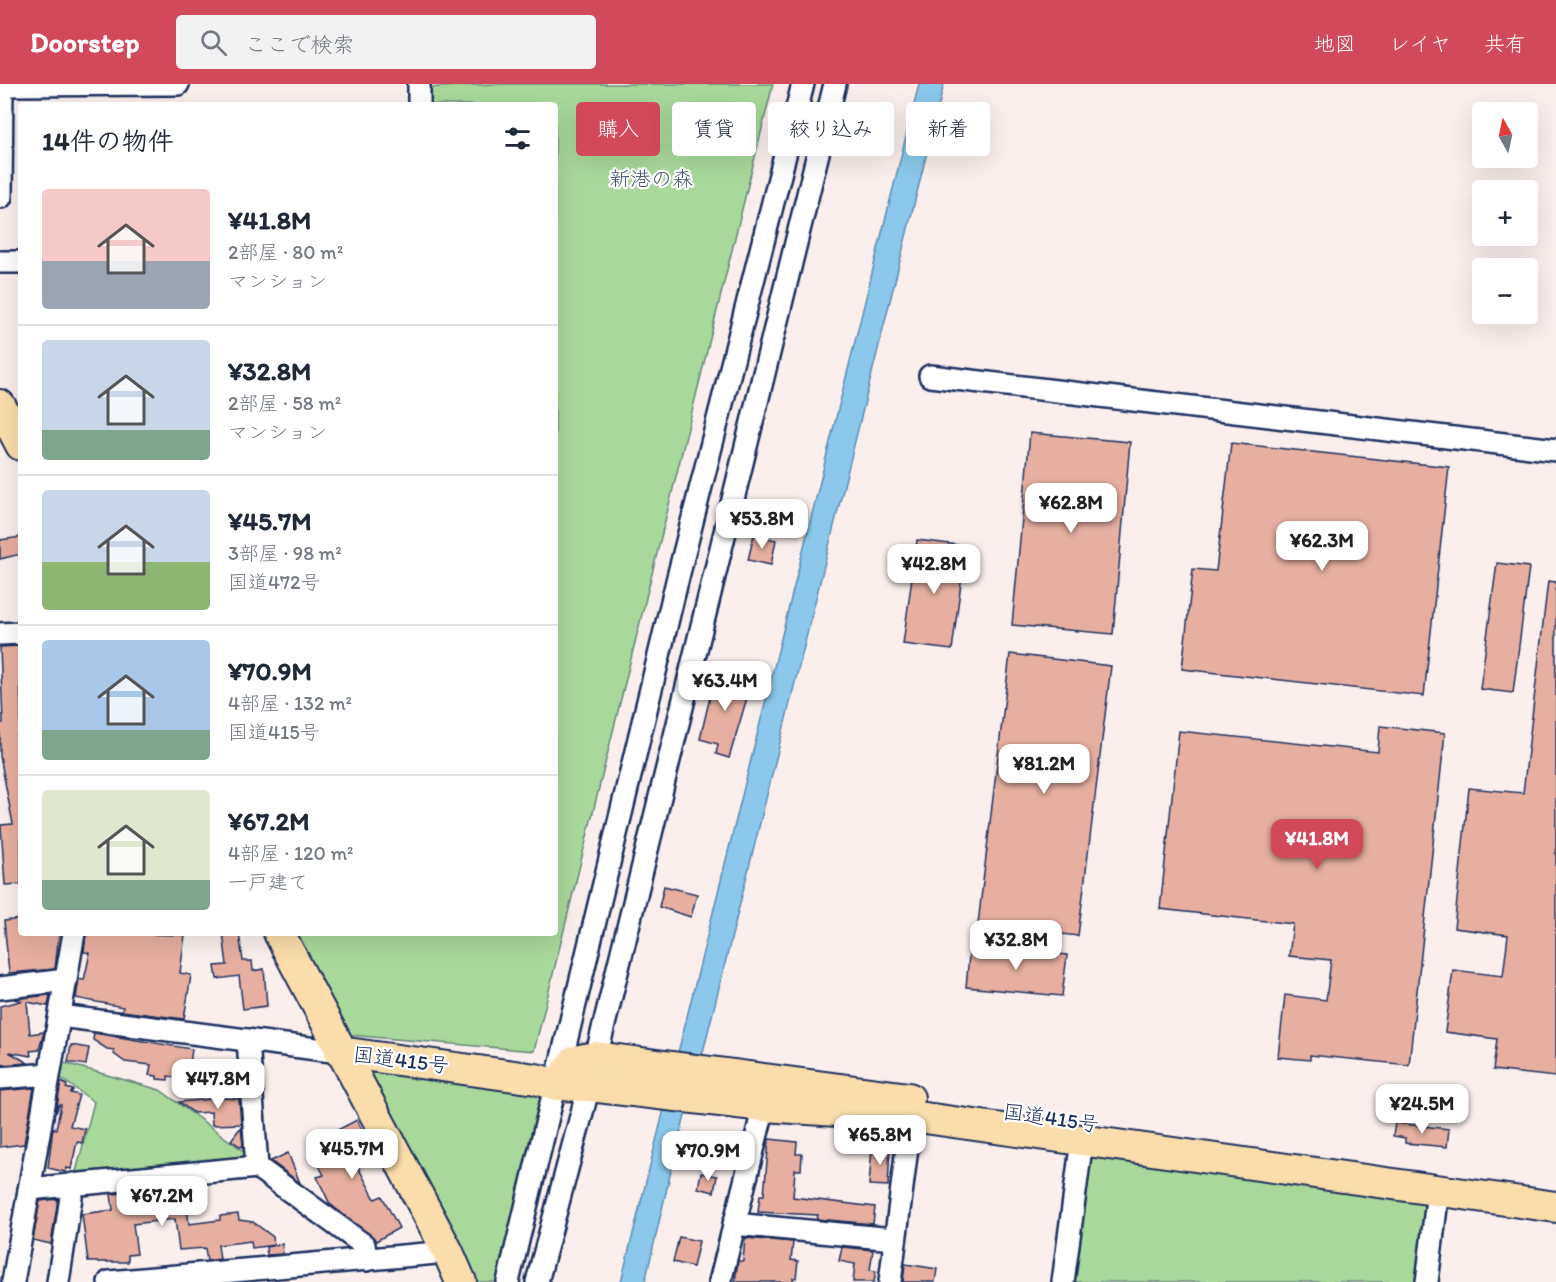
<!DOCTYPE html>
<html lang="ja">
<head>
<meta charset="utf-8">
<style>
	:root { --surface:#fff; --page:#f2f2f3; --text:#1f2937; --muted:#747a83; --line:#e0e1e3; --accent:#d1495b }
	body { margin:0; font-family:Itim,"Klee One",sans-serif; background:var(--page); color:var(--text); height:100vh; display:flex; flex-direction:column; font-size:22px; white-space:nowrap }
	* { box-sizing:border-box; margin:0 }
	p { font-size:20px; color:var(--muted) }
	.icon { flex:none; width:33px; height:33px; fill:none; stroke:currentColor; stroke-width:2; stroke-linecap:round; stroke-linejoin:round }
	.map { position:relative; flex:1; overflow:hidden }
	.drawer { position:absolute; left:18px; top:18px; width:540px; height:834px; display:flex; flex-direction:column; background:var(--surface); border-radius:6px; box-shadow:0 6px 24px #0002 }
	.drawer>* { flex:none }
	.banner { position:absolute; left:576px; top:18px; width:570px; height:54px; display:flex; gap:12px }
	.needle { width:39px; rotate:351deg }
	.controls { position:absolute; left:1472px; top:18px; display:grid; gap:12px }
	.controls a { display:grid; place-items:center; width:66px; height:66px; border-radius:6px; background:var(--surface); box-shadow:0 6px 24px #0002; font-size:30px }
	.price { position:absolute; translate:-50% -51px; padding:0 14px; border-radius:12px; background:#fff; color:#222; font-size:20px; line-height:39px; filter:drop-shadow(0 2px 3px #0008) }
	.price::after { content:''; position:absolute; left:50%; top:36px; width:18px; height:14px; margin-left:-9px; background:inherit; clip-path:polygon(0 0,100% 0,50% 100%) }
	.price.active { background:var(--accent); color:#fff }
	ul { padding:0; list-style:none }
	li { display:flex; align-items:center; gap:18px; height:150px; padding:0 24px }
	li+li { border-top:2px solid var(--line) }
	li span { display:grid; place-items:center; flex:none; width:168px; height:120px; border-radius:6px; color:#555 }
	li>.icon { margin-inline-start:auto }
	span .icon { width:72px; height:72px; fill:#fffc; stroke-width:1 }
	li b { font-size:26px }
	h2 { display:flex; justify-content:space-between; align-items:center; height:72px; padding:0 24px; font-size:26px }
	.tag { padding:0 21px; border-radius:6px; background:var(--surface); box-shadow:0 6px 24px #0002; font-size:21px; line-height:54px }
	.tag.active { background:var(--accent); color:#fff }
	header { display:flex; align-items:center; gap:36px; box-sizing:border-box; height:84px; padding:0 30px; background:var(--accent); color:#fff }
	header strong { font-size:28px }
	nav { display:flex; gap:33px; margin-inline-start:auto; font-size:21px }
	.search { width:420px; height:54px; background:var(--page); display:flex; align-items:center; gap:15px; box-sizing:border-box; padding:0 21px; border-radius:6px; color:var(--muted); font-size:22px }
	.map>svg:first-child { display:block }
	.green { fill:#a8d99a; stroke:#62847c; stroke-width:1.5 }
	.water { fill:#8bc8eb; stroke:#5e8bb3; stroke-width:1.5 }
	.building { fill:#e7afa1; stroke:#1b2f5e; stroke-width:1.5 }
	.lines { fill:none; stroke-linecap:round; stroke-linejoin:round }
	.minor-casing { stroke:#1b2f5e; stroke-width:26 }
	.highway-casing { stroke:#1b2f5e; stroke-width:34 }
	.minor { stroke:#fff; stroke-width:21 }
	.highway { stroke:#faddab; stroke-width:30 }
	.labels { text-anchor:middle; stroke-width:4.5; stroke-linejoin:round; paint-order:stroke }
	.park-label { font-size:21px; fill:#3e5a6d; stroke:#fff }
	.street-label { font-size:21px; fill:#1b2f5e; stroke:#fff }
</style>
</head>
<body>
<header>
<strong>Doorstep</strong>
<div class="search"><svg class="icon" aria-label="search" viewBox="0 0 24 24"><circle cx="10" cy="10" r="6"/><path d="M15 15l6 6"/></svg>ここで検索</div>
<nav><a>地図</a><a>レイヤ</a><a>共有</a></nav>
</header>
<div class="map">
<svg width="1556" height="1198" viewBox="0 0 1556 1198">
	<rect width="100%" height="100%" fill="#faefec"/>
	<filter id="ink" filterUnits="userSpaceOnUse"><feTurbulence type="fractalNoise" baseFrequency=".0167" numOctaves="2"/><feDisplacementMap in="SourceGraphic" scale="12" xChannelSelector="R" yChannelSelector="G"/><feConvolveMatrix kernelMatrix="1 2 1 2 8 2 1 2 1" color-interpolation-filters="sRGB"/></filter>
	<g filter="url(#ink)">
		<g class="green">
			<polygon points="490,0 773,0 534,967 337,950 286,849 555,849 555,21 426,21 426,4"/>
			<polygon points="58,977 160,1006 249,1071 247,1077 75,1092 94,1018 55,990"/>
			<polygon points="363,984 551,1004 502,1198 464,1198"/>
			<polygon points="1090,1069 1431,1112 1420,1198 1075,1198"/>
		</g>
		<polygon class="water" points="919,0 944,0 704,964 678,1057 645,1198 621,1198"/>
		<g class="building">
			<polygon points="1030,349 1130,358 1113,550 1012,541"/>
			<polygon points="1231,359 1449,383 1424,612 1182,585 1193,485 1216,487"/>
			<polygon points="754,451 776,456 771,481 748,476"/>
			<polygon points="21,453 21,470 0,475 0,456"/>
			<polygon points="917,456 966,462 952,566 903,560"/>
			<polygon points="1497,479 1529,483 1513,609 1480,605"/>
			<polygon points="1548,497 1556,498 1556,993 1493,986 1497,955 1445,948 1453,886 1503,892 1508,851 1454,844 1469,704 1523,709"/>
			<polygon points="20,562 21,650 17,650 21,687 21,800 5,801 1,741 13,740 0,672 0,639 3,639 0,563"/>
			<polygon points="1010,570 1111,582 1078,852 978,840"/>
			<polygon points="716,588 752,597 729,674 716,670 718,660 700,655"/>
			<polygon points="1380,642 1445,649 1409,981 1310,971 1310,976 1278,973 1285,911 1326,916 1331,876 1289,872 1293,840 1160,825 1179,647 1378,668"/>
			<polygon points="664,802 697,810 691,833 659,823"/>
			<polygon points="21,835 21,849 59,849 55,885 9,889 4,837"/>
			<polygon points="86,849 185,851 180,889 191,891 184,935 122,927 123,923 76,914 79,895 84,896 90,869 84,868"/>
			<polygon points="223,849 239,849 243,877 252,877 253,887 264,885 267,922 243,925 239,892 217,895 215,882 227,881"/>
			<polygon points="970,861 1067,871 1062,912 966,903"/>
			<polygon points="50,911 48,922 27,918 30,950 44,948 39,966 30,967 31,972 9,968 28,979 0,981 0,922 21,917 14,915"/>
			<polygon points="94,949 192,965 188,995 168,992 168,996 157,995 157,992 149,991 151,981 125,978 114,970 114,966 107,965 93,956"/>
			<polygon points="71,961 89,964 86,981 68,978"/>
			<polygon points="61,998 67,1001 66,1004 73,1006 71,1009 79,1011 70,1042 85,1045 82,1059 77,1058 71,1085 67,1084 66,1088 48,1084 53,1044 56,1045 61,1021 59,1021 56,1029"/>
			<polygon points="34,1004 24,1060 0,1063 0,1007"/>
			<polygon points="222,1014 239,1015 241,1040 212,1041 211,1028 194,1029 179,1018"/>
			<polygon points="357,1036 376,1074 358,1083 375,1115 382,1112 399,1144 376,1157 330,1120 317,1093 324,1091 308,1061"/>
			<polygon points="1395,1039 1449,1045 1447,1063 1405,1059 1405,1054 1393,1052"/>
			<polygon points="241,1043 243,1061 241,1063 231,1056"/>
			<polygon points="769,1055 797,1058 796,1070 802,1070 801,1086 795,1086 793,1113 875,1123 873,1140 817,1135 818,1131 758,1128 760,1111 764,1111"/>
			<polygon points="872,1063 890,1063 888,1102 869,1101"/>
			<polygon points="723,1068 736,1071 734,1083 720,1081"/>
			<polygon points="288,1069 300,1099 271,1077"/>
			<polygon points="701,1089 717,1092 714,1108 698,1104"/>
			<polygon points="185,1106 189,1140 220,1136 220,1132 238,1130 239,1136 253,1138 273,1153 274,1161 252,1164 251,1157 218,1161 220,1175 207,1177 205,1164 179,1166 175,1135 133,1140 137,1170 128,1171 128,1178 88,1178 82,1130 113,1126 111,1110 156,1107 156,1110"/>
			<polygon points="58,1115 51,1160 33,1156 40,1117"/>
			<polygon points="679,1153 699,1157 693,1183 673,1178"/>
			<polygon points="745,1154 793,1158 791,1176 798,1177 796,1194 793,1194 793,1198 735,1198 738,1177 743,1177"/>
			<polygon points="282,1160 283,1170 267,1171 266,1163"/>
			<polygon points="842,1163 873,1166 870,1186 876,1187 874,1198 853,1198 855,1180 839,1177"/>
			<polygon points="905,1180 937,1185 935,1198 903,1198"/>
		</g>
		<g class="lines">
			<g class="minor-casing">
				<g id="minor">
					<polyline points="419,0 419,21"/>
					<polyline points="2,1 178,0"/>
					<polyline points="1,113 2,0"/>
					<polyline points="0,178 21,178"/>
					<polyline points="930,292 1556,366"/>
					<polyline points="0,550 21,549"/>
					<polyline points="0,904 66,896"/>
					<polyline points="60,932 340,968"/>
					<polyline points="248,956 257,1083"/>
					<polyline points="0,994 49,990"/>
					<polyline points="29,1105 257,1083 364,1161 366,1176"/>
					<polyline points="734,1140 894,1155"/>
					<polyline points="13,1198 74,849"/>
					<polyline points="58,1198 73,1100"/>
					<polyline points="109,1198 448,1168"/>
					<polyline points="508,1198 677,497 803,0"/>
					<polyline points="537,1198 589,1002 835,0"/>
					<polyline points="720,1198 764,1022"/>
					<polyline points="890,1198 911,1032"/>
					<polyline points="1063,1198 1082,1056"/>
					<polyline points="1427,1198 1438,1107"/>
				</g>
			</g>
			<g class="highway-casing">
				<g id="highway">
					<polyline points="0,321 21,361"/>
					<polyline points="279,849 448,1168 461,1198"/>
					<polyline points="340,968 536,995 557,1001 589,1002 764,1022 911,1032 1556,1123"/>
					<polyline points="557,1001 575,977 596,973 909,1014"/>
				</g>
			</g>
			<use href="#minor" class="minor"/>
			<use href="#highway" class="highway"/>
		</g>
	</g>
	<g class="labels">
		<g class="park-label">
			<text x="651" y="102">新港の森</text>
		</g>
		<g class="street-label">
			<text transform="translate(401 976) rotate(7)" y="7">国道415号</text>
			<text transform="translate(1051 1034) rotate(8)" y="7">国道415号</text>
		</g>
	</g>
</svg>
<div class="controls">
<a><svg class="needle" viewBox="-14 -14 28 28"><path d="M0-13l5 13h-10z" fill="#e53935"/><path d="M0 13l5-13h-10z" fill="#747a83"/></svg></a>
<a>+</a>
<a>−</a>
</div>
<b class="price" style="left:1071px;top:450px">¥62.8M</b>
<b class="price" style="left:762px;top:466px">¥53.8M</b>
<b class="price" style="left:1322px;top:488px">¥62.3M</b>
<b class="price" style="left:934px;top:511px">¥42.8M</b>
<b class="price" style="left:725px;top:628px">¥63.4M</b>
<b class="price" style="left:1044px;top:711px">¥81.2M</b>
<b class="price active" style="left:1317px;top:786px">¥41.8M</b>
<b class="price" style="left:1016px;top:887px">¥32.8M</b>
<b class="price" style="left:218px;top:1026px">¥47.8M</b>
<b class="price" style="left:1422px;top:1051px">¥24.5M</b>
<b class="price" style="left:880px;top:1082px">¥65.8M</b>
<b class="price" style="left:352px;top:1096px">¥45.7M</b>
<b class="price" style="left:708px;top:1098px">¥70.9M</b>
<b class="price" style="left:162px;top:1143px">¥67.2M</b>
<div class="banner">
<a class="tag active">購入</a>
<a class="tag">賃貸</a>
<a class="tag">絞り込み</a>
<a class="tag">新着</a>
</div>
<section class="drawer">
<h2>14件の物件<svg class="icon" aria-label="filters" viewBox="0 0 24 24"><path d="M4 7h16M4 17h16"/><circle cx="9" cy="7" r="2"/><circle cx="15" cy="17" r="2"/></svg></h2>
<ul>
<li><span style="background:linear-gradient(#f6c9c9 60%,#9aa5b1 0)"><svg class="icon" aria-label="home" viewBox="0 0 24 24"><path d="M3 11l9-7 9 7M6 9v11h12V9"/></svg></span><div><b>¥41.8M</b><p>2部屋 · 80 m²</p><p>マンション</p></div></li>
<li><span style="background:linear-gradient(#c9d6e8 75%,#7fa58c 0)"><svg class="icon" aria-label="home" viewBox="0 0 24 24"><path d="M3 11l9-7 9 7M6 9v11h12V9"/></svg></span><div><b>¥32.8M</b><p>2部屋 · 58 m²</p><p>マンション</p></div></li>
<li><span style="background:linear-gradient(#c9d6e8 60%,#8fb573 0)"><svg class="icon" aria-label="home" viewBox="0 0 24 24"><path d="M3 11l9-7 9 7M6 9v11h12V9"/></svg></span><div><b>¥45.7M</b><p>3部屋 · 98 m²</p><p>国道472号</p></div></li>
<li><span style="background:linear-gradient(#a9c7e8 75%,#7fa58c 0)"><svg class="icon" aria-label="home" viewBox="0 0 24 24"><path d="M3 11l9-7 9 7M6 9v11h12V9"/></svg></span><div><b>¥70.9M</b><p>4部屋 · 132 m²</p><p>国道415号</p></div></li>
<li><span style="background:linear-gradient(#dfe7d0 75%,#7fa58c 0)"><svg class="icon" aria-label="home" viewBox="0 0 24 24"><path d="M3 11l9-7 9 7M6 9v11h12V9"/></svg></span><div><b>¥67.2M</b><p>4部屋 · 120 m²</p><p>一戸建て</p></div></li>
</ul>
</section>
</div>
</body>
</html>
